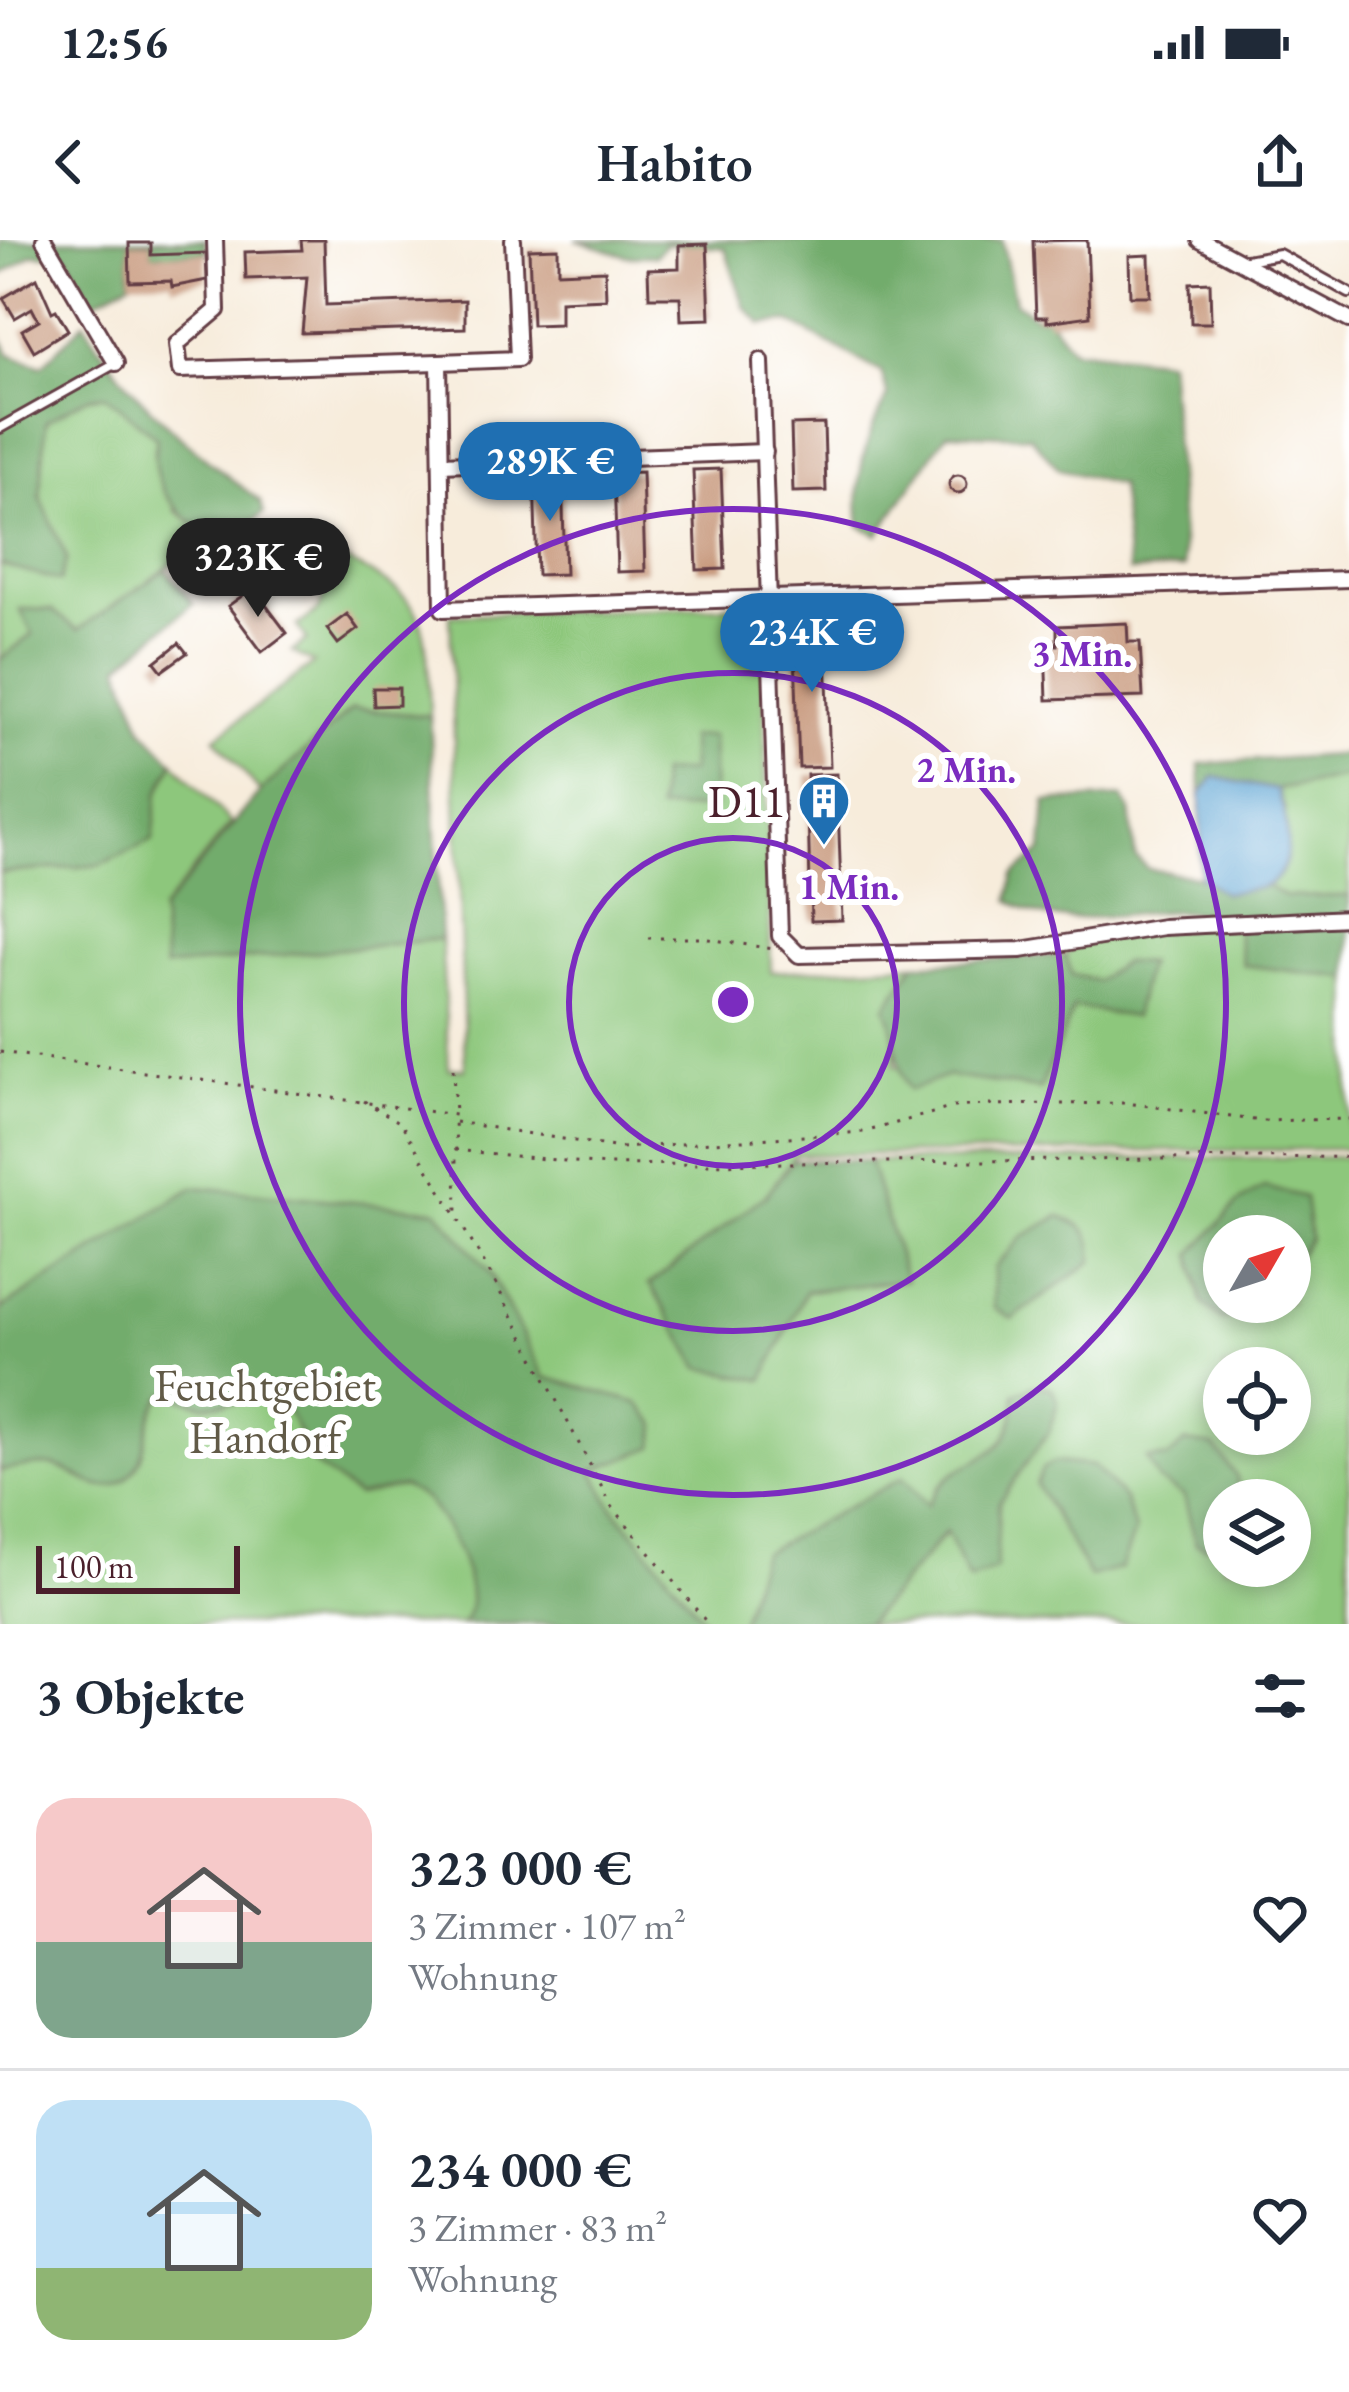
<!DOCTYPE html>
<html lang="de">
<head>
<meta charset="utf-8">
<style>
	:root { --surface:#fff; --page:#f6f6f7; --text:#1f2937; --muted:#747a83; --line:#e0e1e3; --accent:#1f6fb2 }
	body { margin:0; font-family:"EB Garamond",serif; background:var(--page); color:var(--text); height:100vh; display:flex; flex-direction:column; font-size:45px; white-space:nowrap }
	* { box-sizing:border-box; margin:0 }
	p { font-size:39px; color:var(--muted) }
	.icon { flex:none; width:66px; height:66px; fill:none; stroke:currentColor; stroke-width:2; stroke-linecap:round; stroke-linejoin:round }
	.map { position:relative; height:1384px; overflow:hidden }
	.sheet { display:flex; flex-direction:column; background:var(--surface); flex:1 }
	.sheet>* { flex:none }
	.needle { width:78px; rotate:51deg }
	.buttons { position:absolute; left:1203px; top:975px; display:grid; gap:24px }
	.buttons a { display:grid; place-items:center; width:108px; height:108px; border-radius:50%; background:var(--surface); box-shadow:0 6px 18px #0003; font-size:60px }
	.scale { position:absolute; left:36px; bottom:30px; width:204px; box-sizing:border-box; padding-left:12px; border:6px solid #4a1f2b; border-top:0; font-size:33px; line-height:42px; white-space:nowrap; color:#4a1f2b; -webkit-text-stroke:9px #fff; paint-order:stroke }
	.price { position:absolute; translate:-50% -102px; padding:0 27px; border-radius:42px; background:var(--accent); color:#fff; font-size:39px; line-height:78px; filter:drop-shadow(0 3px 6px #0008) }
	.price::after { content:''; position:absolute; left:50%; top:72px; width:36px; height:27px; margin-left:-18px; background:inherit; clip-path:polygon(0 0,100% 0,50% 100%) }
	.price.selected { background:#222; color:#fff }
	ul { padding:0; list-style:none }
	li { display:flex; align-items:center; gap:36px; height:300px; padding:0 36px }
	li+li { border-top:3px solid var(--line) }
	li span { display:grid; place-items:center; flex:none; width:336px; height:240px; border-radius:36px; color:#555 }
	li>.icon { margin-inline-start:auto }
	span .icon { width:144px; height:144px; fill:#fffc; stroke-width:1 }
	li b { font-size:51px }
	h2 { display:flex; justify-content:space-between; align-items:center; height:144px; padding:0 36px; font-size:51px }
	.status { display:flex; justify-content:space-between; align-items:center; height:84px; padding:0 60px; background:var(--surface); direction:ltr }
	.status svg { height:33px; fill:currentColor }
	header { display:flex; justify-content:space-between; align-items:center; height:156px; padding:0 36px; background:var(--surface); font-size:54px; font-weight:600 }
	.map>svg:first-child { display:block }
	.green { fill:#8dc77c; stroke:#6c7354; stroke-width:3; fill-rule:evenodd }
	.forest { fill:#72ac6c; stroke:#5e664c; stroke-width:3 }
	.water { fill:#5da4d3; stroke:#54627f; stroke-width:3 }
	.building { fill:#c89a7e }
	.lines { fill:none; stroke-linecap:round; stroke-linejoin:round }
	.lane-casing { stroke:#643e45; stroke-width:14 }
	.street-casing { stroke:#643e45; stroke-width:20 }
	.path { stroke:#643e45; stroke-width:3; stroke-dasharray:3 9; stroke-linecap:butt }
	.lane { stroke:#fff; stroke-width:8 }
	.street { stroke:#fff; stroke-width:14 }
	.ring { fill:none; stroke:#7b2cbf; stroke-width:6 }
	.labels { text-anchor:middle; stroke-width:12; stroke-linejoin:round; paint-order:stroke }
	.poi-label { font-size:45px; fill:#4a1f2b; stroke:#fff; text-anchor:end }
	.park-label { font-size:45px; fill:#615a47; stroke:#fff }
	.centre { fill:#7b2cbf; stroke:#fff; stroke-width:6 }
	.ring-label { font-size:36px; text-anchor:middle; font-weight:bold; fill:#7b2cbf; stroke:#fff; stroke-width:12; stroke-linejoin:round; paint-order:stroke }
</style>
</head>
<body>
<div class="status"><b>12:56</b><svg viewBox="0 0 49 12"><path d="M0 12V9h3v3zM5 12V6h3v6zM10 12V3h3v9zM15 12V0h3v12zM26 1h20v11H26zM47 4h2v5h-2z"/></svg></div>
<header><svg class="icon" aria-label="back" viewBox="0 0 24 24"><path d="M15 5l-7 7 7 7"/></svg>Habito<svg class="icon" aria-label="share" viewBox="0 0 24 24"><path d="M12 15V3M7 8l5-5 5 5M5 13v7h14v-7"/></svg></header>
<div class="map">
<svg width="1349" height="1384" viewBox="0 0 1349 1384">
	<rect width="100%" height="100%" fill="#fff"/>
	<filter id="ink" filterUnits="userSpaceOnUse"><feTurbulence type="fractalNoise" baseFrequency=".00833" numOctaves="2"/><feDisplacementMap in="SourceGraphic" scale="24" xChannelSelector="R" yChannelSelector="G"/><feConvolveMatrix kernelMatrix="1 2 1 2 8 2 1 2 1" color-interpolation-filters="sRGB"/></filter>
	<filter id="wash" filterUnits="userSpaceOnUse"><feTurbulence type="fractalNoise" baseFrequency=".004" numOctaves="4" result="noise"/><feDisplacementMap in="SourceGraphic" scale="48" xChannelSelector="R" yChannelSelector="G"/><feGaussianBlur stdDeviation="2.7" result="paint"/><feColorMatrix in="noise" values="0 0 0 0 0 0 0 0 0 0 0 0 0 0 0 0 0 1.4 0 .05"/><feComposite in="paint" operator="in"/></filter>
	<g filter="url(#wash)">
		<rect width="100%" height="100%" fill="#f7ecdb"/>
		<g class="green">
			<polygon points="106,155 157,198 176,271 212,296 78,391 52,370 21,369 34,394 0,419 0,323 67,319 40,256 46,180 88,157"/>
			<path d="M 334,315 C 431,360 426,372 430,476 L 352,469 L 260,552 L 215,498 L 314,423 L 292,412 L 307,400 L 297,386 L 319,370 Z"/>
			<path d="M 762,365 L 771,732 L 915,724 L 886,767 L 896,789 L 895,826 L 1040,849 L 1074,767 L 1097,741 L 1072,735 L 1065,715 L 1082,698 L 1236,683 L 1243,725 L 1349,738 L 1349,909 L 795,915 L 767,954 L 650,1044 L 806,1051 L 906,1040 L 869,921 L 1349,917 L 1349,1384 L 866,1384 L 947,1292 L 763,1313 L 740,1384 L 708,1384 L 611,1265 L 490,1033 L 579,1228 L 696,1384 L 0,1384 L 0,1087 L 194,947 L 0,1070 L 0,633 L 99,625 L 158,554 L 174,522 L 231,583 L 164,667 L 165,727 L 441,699 L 449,829 L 465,829 L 450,375 ZM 1224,996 L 1290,996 L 1290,1062 L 1224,1062 ZM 1224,1128 L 1290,1128 L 1290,1194 L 1224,1194 ZM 1224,1260 L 1290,1260 L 1290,1326 L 1224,1326 Z"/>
			<polygon points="1349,536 1349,656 1285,657 1267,646 1281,632 1285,569 1277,550"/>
		</g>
		<g class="forest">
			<polygon points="0,0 205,0 206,13 151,15 150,3 129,4 130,42 93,62 67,16 33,14 0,36"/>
			<path d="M 576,0 L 1002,0 L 1015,62 L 1036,77 L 1047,77 L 1072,109 L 1168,120 L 1184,328 L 1129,332 L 1119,245 L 1059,229 L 1030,196 L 947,193 L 878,295 L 860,286 C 854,242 865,194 888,156 L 881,132 L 789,82 L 762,84 L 744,66 L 725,8 L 666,4 L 655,16 L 627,16 Z"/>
			<path d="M 84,82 C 129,160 190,207 260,261 L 264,273 L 223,304 C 184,277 144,252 157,198 L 106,155 L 88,157 L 46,181 L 40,256 L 67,319 L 60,341 L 1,325 L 0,95 L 9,114 L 42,126 Z"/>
			<polygon points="166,329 193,364 120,425 143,489 174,522 158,554 153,600 99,625 0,633 0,419 33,394 20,369 52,370 78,390"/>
			<polygon points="352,469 430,476 441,699 165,727 161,671 260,552"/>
			<polygon points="712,496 714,568 658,570 660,533 691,532 690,497"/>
			<polygon points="1349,514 1349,536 1277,550 1214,537 1201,553 1200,524"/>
			<path d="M 1122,557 L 1130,570 L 1135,616 L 1148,629 L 1200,637 L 1223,653 L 1267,646 L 1286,657 L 1349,656 L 1349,738 L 1243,725 L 1236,683 C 1221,680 1204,674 1189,672 C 1132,667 1059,697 1009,660 L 1014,635 L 1042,611 L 1046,562 Z"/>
			<path d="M 1065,715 L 1072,735 L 1097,741 L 1123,722 L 1147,723 L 1134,777 L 1074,767 L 1040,849 L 948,836 L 910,850 C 893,822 899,796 886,767 L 915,724 Z"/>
			<polygon points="793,920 869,921 906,1040 806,1051 763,1140 700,1128 650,1044 767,954"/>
			<path d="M 194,947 L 437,970 L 490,1033 L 544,1137 L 639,1163 L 657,1185 L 654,1207 L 593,1230 L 611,1265 L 708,1384 L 462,1384 C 487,1357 449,1286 427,1261 C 421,1255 410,1250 402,1246 L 357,1256 L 314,1224 L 284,1163 L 271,1151 L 236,1162 L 203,1165 L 166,1153 C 140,1176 152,1216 127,1238 C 98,1263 77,1227 48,1225 C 33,1225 15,1228 0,1231 L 0,1070 Z"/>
			<polygon points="1264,947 1305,957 1310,998 1290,1027 1290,996 1224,996 1224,1062 1265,1062 1256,1075 1222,1080 1202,1063 1192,1014 1238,963"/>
			<path d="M 1060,976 C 1085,985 1094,993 1093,1021 L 1012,1079 L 994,1068 L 994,1028 L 1022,997 Z"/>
			<path d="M 1034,1145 L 1052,1148 L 1058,1162 L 1049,1191 L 999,1262 L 996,1329 L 969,1341 L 946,1292 L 866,1384 L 740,1384 L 762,1313 L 902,1238 L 927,1266 C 953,1206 1015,1236 1015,1154 Z"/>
			<polygon points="1185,1202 1214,1206 1237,1237 1239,1257 1224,1260 1224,1278 1207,1307 1196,1303 1184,1256 1158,1240 1146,1218 1168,1218"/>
			<polygon points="1055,1222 1093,1226 1125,1260 1135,1291 1121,1328 1090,1337 1036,1244 1043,1228"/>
		</g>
		<path class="water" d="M 1214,537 L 1277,550 C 1288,577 1299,635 1262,647 C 1250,651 1235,651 1223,653 L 1200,637 L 1201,553 Z"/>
		<g id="blocks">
			<g class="building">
				<polygon points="301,0 324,0 326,65 465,60 465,88 302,93 307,37 246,39 245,12 302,10"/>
				<polygon points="1087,0 1090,76 1047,82 1047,77 1036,77 1033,1"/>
				<polygon points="129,3 151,3 151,15 206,13 207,40 172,47 171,41 130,42"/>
				<polygon points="707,4 710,79 681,80 680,57 649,57 648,29 679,28 679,5"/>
				<polygon points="558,8 558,32 605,30 606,59 560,61 560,84 532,85 529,9"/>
				<polygon points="1149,15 1150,56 1130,56 1129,16"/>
				<polygon points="37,38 52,72 56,70 68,90 34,111 22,90 39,80 35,74 32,68 15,78 3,58"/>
				<polygon points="1210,42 1211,83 1191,83 1190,43"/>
				<polygon points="824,184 826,251 793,252 791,185"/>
				<polygon points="721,229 725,329 697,330 693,230"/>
				<polygon points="642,232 645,331 617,332 614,233"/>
				<polygon points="562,234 565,334 537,335 534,235"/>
				<circle cx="958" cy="244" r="9"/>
				<polygon points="253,348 287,393 262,412 228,366"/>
				<polygon points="347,374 358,389 338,404 327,389"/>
				<polygon points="825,381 830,527 799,528 794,382"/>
				<polygon points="1127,383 1128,402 1140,402 1143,457 1047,460 1045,405 1057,405 1057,386"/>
				<polygon points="179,403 187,413 162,431 155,422"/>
				<polygon points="373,448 399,448 399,465 374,466"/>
				<polygon points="837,534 842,680 811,681 807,535"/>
			</g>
		</g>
	</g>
	<g filter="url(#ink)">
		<use href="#blocks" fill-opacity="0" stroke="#643e45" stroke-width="3"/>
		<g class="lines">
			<g class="lane-casing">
				<g id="lane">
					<polyline points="1241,21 1279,14 1349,53"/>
					<polyline points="0,188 116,123"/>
				</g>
			</g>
			<g class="street-casing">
				<g id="street">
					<polyline points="44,0 116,123"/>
					<polyline points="215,0 217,70 177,104 180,130 439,122"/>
					<polyline points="513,0 518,119 439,122 443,369 1349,339"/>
					<polyline points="1200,0 1349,80"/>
					<polyline points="761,121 780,696 799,715 1021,710 1163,687 1349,678"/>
					<polyline points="441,224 765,212"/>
				</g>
			</g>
			<g class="path">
				<polyline points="648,698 702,698 774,709"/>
				<polyline points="0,812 455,875 457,974"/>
				<polyline points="453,829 455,875"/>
				<polyline points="364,861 401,883 490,1033 611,1265 708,1384"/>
				<polyline points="455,882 620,908 864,892 954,867 986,865 1126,863 1262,881 1349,879"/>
				<polyline points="455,910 605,925 1349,917"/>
			</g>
			<use href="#lane" class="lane"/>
			<use href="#street" class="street"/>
		</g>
	</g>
	<g class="ring">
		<circle cx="733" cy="762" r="164"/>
		<circle cx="733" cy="762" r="329"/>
		<circle cx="733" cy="762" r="493"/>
	</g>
	<defs>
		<g id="building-pin" transform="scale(2.7)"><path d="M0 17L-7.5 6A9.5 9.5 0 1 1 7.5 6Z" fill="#1f6fb2" stroke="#fff"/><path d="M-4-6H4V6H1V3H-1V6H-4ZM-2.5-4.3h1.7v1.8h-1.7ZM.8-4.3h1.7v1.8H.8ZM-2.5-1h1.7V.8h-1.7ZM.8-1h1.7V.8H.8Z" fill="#fff"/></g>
	</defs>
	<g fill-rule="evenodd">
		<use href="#building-pin" x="824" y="561"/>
	</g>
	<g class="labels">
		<g class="poi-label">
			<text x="785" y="577">D11</text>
		</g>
		<g class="park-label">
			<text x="265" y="1161">Feuchtgebiet<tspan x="265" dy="52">Handorf</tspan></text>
		</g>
	</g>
	<circle cx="733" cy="762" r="18" class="centre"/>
	<g class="ring-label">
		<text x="1082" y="426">3 Min.</text>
		<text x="966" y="542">2 Min.</text>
		<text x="849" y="659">1 Min.</text>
	</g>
</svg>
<div class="buttons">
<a><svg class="needle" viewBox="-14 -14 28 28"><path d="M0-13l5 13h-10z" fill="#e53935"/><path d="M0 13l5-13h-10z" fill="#747a83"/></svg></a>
<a><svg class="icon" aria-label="locate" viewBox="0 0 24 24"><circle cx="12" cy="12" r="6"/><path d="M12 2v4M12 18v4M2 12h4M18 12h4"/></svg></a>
<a><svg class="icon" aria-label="layers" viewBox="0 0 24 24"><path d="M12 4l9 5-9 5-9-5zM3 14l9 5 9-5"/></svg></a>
</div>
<div class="scale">100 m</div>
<b class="price" style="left:550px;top:284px">289K €</b>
<b class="price selected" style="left:258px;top:380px">323K €</b>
<b class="price" style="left:812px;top:455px">234K €</b>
</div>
<section class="sheet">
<h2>3 Objekte<svg class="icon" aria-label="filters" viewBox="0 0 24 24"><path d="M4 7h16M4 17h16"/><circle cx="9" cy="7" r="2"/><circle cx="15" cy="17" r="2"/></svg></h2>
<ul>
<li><span style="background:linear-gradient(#f6c9c9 60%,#7fa58c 0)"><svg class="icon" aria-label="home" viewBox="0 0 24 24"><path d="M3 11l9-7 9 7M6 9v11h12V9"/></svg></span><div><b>323 000 €</b><p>3 Zimmer · 107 m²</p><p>Wohnung</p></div><svg class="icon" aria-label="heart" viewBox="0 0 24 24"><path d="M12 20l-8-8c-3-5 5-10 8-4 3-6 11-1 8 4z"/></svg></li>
<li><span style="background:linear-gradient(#bfe0f5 70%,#8fb573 0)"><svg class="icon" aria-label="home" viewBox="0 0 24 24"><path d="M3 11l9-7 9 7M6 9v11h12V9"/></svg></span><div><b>234 000 €</b><p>3 Zimmer · 83 m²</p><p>Wohnung</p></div><svg class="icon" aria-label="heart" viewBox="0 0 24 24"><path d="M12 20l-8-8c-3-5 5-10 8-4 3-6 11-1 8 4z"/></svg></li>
</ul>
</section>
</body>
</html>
